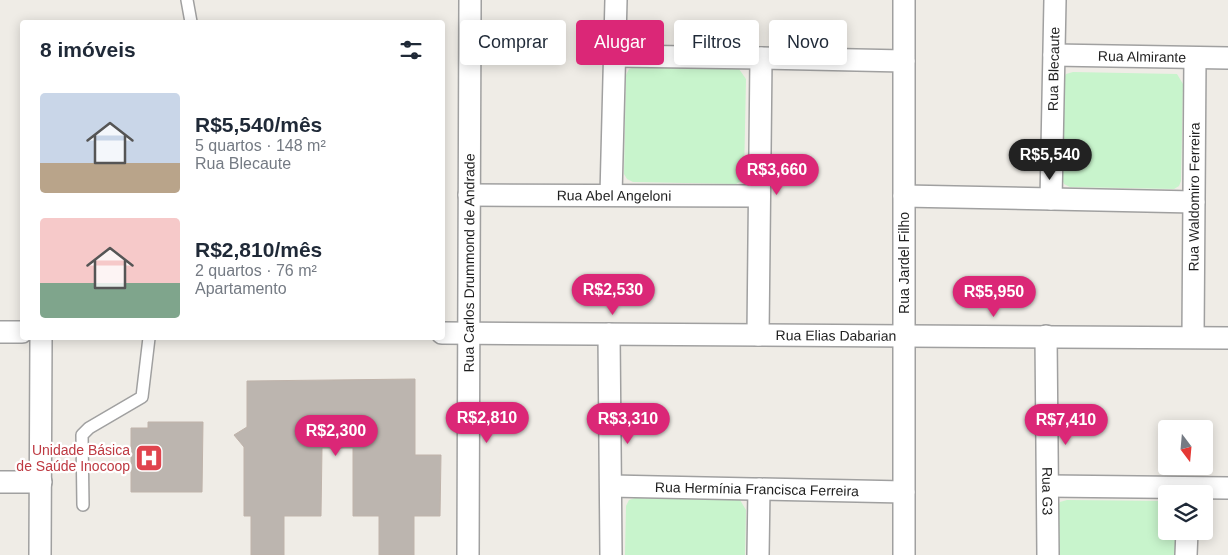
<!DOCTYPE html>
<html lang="pt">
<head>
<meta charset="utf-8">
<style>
	:root { --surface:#fff; --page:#f6f6f7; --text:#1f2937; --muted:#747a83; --accent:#db2777 }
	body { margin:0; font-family:Helvetica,sans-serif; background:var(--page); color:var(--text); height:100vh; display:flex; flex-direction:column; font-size:19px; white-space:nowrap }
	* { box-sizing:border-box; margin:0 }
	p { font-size:16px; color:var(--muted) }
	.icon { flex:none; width:28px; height:28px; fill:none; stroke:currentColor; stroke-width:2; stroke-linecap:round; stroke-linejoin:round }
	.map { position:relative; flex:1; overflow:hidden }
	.sheet { position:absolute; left:20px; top:20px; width:425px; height:320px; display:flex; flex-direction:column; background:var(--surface); border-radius:5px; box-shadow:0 2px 12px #0003 }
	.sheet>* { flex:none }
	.top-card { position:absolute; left:460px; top:20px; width:475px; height:45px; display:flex; gap:10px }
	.needle { width:32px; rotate:164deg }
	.fabs { position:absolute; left:1158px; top:420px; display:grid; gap:10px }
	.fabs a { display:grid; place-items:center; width:55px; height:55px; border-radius:5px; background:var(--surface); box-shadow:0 2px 12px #0003; font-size:25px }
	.price { position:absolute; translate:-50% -42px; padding:0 11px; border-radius:18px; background:var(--accent); color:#fff; font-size:16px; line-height:32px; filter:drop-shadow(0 1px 2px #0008) }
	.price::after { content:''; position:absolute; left:50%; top:30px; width:15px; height:11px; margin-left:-8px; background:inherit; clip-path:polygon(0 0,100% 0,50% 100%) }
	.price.active { background:#222; color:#fff }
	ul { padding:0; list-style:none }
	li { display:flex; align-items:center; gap:15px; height:125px; padding:0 20px }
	li span { display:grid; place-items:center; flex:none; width:140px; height:100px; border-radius:5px; color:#555 }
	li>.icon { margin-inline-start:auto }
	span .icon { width:60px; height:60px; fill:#fffc; stroke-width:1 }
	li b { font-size:21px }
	h2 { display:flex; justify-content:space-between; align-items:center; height:60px; padding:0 20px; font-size:21px }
	.pill { padding:0 18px; border-radius:5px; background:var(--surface); box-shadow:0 2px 12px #0003; font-size:18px; line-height:45px }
	.pill.active { background:var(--accent); color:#fff }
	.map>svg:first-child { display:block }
	.park { fill:#c8f4cc }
	.building { fill:#bcb5af; stroke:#bfb3aa }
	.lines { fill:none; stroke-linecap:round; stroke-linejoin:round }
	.lane-casing { stroke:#a0a0a0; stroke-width:14 }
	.street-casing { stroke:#a0a0a0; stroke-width:24 }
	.lane { stroke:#fff; stroke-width:11 }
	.street { stroke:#fff; stroke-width:21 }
	.labels { text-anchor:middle; stroke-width:4.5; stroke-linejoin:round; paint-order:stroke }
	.street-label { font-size:14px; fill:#1f1f1f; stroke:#fff }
	.health-label { font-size:14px; fill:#be3a42; stroke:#fff; text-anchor:end }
</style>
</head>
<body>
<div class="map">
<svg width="1228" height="555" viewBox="0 0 1228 555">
	<rect width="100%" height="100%" fill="#efece6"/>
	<g class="park">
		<polygon points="635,67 739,69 746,79 744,176 741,181 736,184 633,182 627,179 624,174 626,75 629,69"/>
		<polygon points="1073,72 1177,74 1183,84 1181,181 1179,186 1174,189 1070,187 1064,184 1062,179 1063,80 1066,74"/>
		<polygon points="635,498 740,500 746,510 745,555 625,555 626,506 629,500"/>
		<polygon points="1067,500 1166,501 1166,531 1177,531 1176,555 1057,555 1058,507 1060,502"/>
	</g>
	<g class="building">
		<polygon points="415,379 415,455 441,455 440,516 414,516 414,555 379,555 379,516 353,516 353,448 322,448 321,516 284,516 284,555 251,555 251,516 244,516 244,447 234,435 247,427 247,381"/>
		<polygon points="148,422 203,422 202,492 131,492 131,428 148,428"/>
	</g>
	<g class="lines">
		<g class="lane-casing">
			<g id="lane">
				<polyline points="187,0 191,22"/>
				<polyline points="83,505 82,435 89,428 142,397 149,338"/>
			</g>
		</g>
		<g class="street-casing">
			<g id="street">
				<polyline points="904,0 904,555"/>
				<path id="s1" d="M 1054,55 L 1228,58"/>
				<polyline points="615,56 761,58 904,61"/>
				<path id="s2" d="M 469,195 L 759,196"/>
				<polyline points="611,195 616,0"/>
				<polyline points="904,196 1194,202"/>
				<path id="s3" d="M 1051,199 L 1055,0"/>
				<polyline points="0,332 22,332"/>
				<path id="s4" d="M 442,333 L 1228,338"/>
				<polyline points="609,334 611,555"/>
				<polyline points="758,335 761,58"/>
				<path id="s5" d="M 1046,336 L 1048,555"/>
				<path id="s6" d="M 1193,337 L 1195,58"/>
				<polyline points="0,482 41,482"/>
				<path id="s7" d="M 611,486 L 904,492"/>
				<polyline points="1048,486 1228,488"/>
				<polyline points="40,555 41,338"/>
				<path id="s8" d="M 468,555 L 470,0"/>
				<polyline points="758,555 759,489"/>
				<polyline points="1186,555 1187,531"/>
			</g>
		</g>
		<use href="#lane" class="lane"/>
		<use href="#street" class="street"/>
	</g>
	<defs>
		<g id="hospital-square" transform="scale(1.4375)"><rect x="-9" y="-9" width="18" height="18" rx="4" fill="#e0444e" stroke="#fff"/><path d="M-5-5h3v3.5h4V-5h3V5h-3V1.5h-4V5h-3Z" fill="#fff"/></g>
	</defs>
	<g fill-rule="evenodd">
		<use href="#hospital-square" x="149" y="458"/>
	</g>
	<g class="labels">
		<g class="street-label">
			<text dy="5" stroke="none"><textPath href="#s1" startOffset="88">Rua Almirante</textPath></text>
			<text dy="5" stroke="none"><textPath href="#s3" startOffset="130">Rua Blecaute</textPath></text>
			<text dy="5" stroke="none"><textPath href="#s2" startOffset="145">Rua Abel Angeloni</textPath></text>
			<text dy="5" stroke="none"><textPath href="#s6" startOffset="140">Rua Waldomiro Ferreira</textPath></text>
			<text dy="5" stroke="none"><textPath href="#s8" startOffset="292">Rua Carlos Drummond de Andrade</textPath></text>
			<text transform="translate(904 263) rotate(-90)" y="5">Rua Jardel Filho</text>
			<text dy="5" stroke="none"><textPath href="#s4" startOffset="394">Rua Elias Dabarian</textPath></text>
			<text dy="5" stroke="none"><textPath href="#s7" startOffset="146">Rua Hermínia Francisca Ferreira</textPath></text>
			<text dy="5" stroke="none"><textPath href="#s5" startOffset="155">Rua G3</textPath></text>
		</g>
		<g class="health-label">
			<text x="130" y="455">Unidade Básica<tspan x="130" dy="16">de Saúde Inocoop</tspan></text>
		</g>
	</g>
</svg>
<div class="fabs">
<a><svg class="needle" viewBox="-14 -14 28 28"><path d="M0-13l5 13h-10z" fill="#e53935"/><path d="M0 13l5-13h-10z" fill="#747a83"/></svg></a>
<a><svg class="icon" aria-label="layers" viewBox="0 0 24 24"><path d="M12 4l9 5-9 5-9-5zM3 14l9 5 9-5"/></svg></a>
</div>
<b class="price active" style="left:1050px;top:181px">R$5,540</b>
<b class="price" style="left:777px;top:196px">R$3,660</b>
<b class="price" style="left:613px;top:316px">R$2,530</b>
<b class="price" style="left:994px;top:318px">R$5,950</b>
<b class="price" style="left:487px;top:444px">R$2,810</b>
<b class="price" style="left:628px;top:445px">R$3,310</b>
<b class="price" style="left:1066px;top:446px">R$7,410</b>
<b class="price" style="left:336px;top:457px">R$2,300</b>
<div class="top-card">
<a class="pill">Comprar</a>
<a class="pill active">Alugar</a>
<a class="pill">Filtros</a>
<a class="pill">Novo</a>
</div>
<section class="sheet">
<h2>8 imóveis<svg class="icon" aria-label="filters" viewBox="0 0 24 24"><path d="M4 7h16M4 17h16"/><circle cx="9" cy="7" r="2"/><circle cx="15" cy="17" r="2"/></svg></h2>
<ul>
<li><span style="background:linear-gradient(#c9d6e8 70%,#b9a48a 0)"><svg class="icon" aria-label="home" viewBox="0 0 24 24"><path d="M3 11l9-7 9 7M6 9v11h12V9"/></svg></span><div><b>R$5,540/mês</b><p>5 quartos · 148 m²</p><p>Rua Blecaute</p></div></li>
<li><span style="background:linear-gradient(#f6c9c9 65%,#7fa58c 0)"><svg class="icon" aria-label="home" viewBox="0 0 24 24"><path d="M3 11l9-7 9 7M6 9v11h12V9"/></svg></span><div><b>R$2,810/mês</b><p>2 quartos · 76 m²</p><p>Apartamento</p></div></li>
</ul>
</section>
</div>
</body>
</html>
